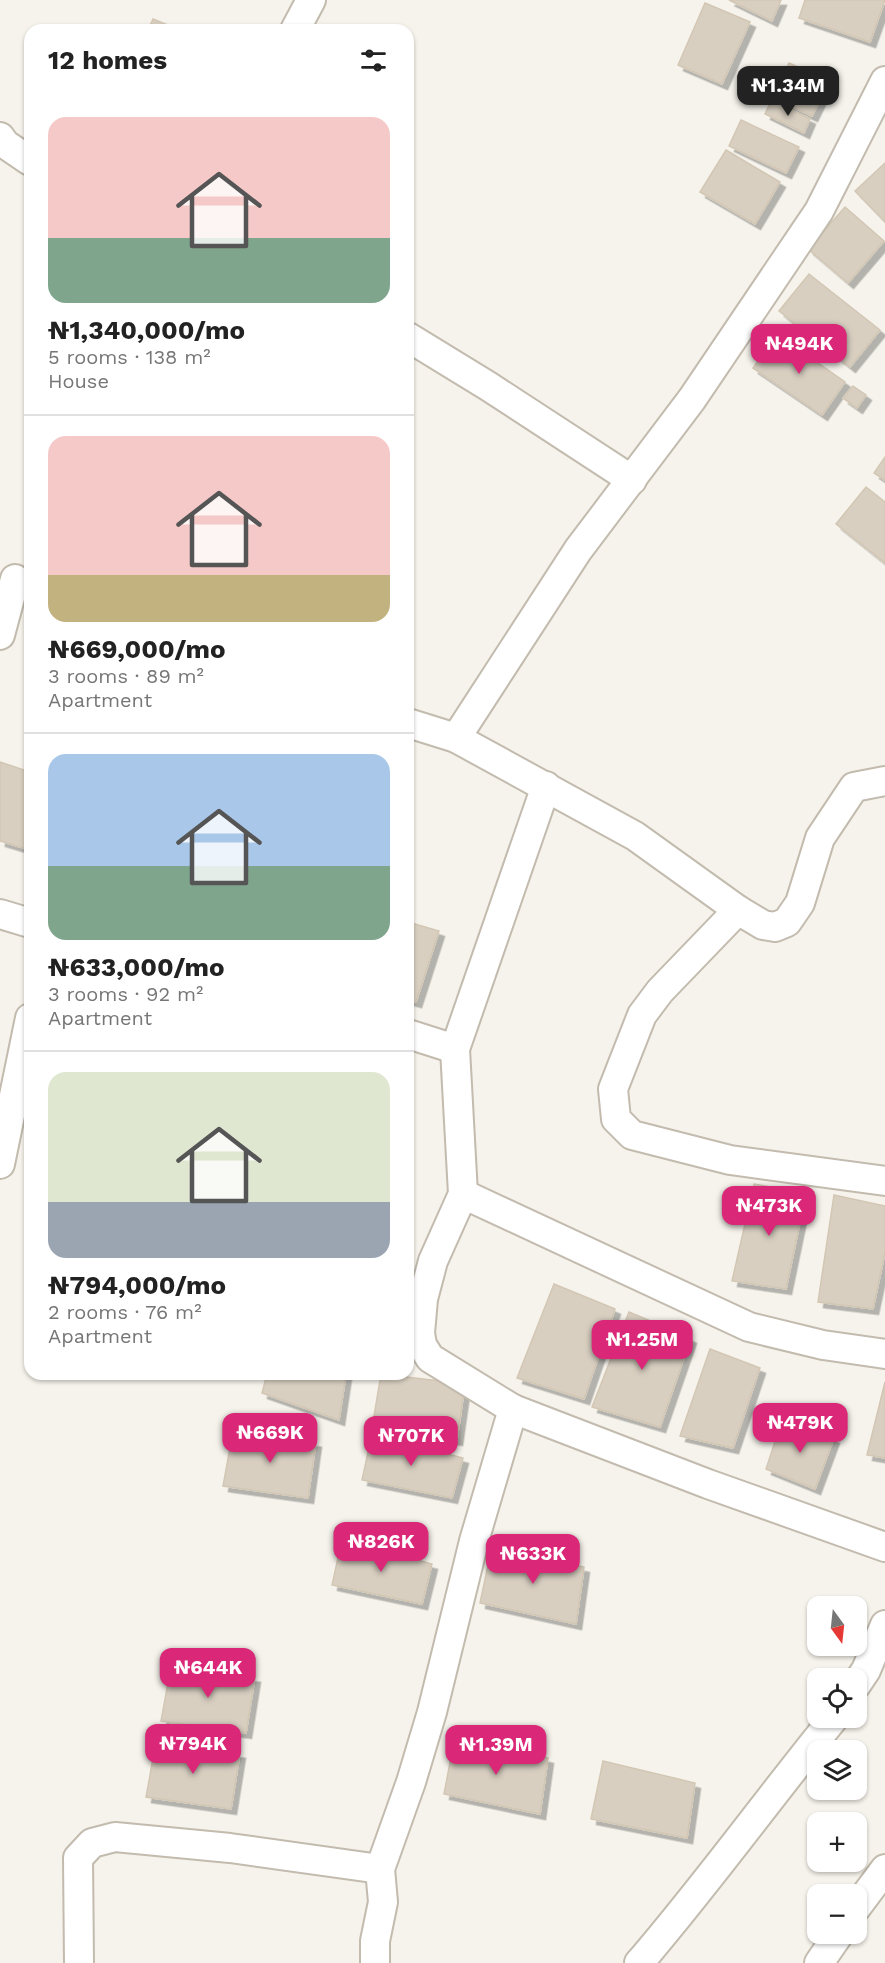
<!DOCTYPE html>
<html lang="en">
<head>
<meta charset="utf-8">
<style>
	:root { --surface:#fff; --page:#f6f6f6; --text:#222; --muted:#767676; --line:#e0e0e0; --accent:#db2777 }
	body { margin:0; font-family:"Work Sans",sans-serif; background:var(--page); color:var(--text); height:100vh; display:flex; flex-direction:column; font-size:22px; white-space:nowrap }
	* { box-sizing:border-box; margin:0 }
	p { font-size:20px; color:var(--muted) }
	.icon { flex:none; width:33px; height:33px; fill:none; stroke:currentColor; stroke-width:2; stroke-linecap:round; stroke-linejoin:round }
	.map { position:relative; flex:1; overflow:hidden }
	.drawer { position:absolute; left:24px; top:24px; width:390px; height:1356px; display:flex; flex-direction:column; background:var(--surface); border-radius:18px; box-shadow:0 2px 4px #0004 }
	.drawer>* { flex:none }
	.needle { width:39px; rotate:165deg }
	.tools { position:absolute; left:807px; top:1596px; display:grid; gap:12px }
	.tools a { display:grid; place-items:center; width:60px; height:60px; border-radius:12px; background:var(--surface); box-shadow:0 2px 4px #0004; font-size:30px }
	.price { position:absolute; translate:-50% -51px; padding:0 14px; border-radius:12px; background:var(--accent); color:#fff; font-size:20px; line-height:39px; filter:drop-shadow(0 2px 3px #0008) }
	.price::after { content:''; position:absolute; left:50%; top:36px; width:18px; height:14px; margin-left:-9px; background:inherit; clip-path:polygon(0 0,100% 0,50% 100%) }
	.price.on { background:#222; color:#fff }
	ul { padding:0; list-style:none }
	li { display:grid; align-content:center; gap:12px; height:318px; padding:0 24px }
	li+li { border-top:2px solid var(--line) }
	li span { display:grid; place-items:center; height:186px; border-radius:18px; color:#555 }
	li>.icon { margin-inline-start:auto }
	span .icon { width:108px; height:108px; fill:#fffc; stroke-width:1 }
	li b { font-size:26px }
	h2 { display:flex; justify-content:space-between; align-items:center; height:72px; padding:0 24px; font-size:26px }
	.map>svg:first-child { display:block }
	.building { fill:#d8cfc1; stroke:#d3c7b4; stroke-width:1.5; filter:url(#shadow) }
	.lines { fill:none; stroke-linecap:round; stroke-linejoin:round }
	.minor-casing { stroke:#c2bbae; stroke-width:32 }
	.minor { stroke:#fff; stroke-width:28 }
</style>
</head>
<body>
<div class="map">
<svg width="885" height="1963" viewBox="0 0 885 1963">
	<defs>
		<filter id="shadow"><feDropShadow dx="5.5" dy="5.5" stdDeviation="0" flood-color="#0004"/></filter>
	</defs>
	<rect width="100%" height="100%" fill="#f6f3ec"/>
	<g class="building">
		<polygon points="729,0 781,0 772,21"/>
		<polygon points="805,0 885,0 870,42 799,18"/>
		<polygon points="705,3 750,22 722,84 678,65"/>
		<polygon points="153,19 180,30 148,30"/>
		<polygon points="789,63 829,81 812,116 773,98"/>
		<polygon points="771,101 810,119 804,133 765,114"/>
		<polygon points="741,120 799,147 786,173 729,146"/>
		<polygon points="726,150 780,182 755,224 700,192"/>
		<polygon points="885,163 885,222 855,191"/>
		<polygon points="845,207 884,241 848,283 808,249"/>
		<polygon points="809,274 880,330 850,367 779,311"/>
		<polygon points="777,334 845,382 822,415 753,368"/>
		<polygon points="853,386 866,395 857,408 843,398"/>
		<polygon points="885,457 885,480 874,473"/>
		<polygon points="866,487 885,502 885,563 836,524"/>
		<polygon points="0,762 30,772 30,850 0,841"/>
		<polygon points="408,922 439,931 416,1002 408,1000"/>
		<polygon points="754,1184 806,1193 786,1289 732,1281"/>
		<polygon points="834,1195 885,1206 885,1252 873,1309 818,1302"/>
		<polygon points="554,1284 615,1309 584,1399 517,1378"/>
		<polygon points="629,1312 691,1338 660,1427 592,1407"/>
		<polygon points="710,1349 760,1368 733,1448 680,1436"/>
		<polygon points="267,1374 346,1374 339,1420 262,1393"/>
		<polygon points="381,1374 465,1384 457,1440 372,1428"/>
		<polygon points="885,1382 885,1458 867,1455"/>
		<polygon points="782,1420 834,1438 815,1489 766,1469"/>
		<polygon points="233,1431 316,1442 308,1498 223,1486"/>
		<polygon points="372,1434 463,1458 452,1498 362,1480"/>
		<polygon points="342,1540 432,1564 422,1604 332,1585"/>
		<polygon points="492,1546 584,1567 576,1624 480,1603"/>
		<polygon points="171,1666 255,1677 246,1733 161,1721"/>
		<polygon points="455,1736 548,1758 540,1814 444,1794"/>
		<polygon points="156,1742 240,1753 231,1809 146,1797"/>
		<polygon points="603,1761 695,1783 687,1838 591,1819"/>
	</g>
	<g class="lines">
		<g class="minor-casing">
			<g id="minor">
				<polyline points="295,30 311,0"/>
				<polyline points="0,137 5,144 30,161"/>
				<polyline points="408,337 488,386 632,480"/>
				<polyline points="0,635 15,579"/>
				<polyline points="408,723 456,738 635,836 738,910 763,925 775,927 787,922 800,903 820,838 854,787 885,781"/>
				<polyline points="456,738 578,550 692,399 819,211 885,81"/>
				<polyline points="738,910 660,991 642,1015 613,1089 616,1119 632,1135 730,1160 885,1181"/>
				<polyline points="0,914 30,923"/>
				<polyline points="408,1034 455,1049"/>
				<polyline points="0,1164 30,1018"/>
				<polyline points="463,1194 749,1327 823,1345 885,1354"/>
				<polyline points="513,1409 708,1484 885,1547"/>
				<polyline points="856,1685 866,1670 885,1625"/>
				<polyline points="856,1908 885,1869"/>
				<polyline points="79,1963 78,1858 92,1843 115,1837 230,1848 380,1869"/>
				<polyline points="375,1963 375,1941 383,1902 380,1869 411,1782 432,1712 474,1541 513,1409 430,1358 422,1345 420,1333 423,1299 433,1261 463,1194 455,1049 546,786"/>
				<path d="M 639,1963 C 707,1884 768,1799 834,1718"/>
				<polyline points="819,1963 839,1934"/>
			</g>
		</g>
		<use href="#minor" class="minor"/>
	</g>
</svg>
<div class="tools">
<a><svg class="needle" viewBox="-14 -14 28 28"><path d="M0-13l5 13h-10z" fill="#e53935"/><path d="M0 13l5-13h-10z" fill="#767676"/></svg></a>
<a><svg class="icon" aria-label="locate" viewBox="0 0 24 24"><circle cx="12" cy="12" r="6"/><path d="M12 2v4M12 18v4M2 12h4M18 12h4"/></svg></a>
<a><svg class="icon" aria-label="layers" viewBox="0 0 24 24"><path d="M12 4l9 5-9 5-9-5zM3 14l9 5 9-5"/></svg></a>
<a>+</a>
<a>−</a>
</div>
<b class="price on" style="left:788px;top:117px">₦1.34M</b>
<b class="price" style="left:799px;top:375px">₦494K</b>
<b class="price" style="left:769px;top:1237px">₦473K</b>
<b class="price" style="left:642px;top:1371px">₦1.25M</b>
<b class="price" style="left:800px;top:1454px">₦479K</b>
<b class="price" style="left:270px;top:1464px">₦669K</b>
<b class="price" style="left:411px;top:1467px">₦707K</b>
<b class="price" style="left:381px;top:1573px">₦826K</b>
<b class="price" style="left:533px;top:1585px">₦633K</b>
<b class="price" style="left:208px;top:1699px">₦644K</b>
<b class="price" style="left:193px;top:1775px">₦794K</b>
<b class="price" style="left:496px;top:1776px">₦1.39M</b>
<section class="drawer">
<h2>12 homes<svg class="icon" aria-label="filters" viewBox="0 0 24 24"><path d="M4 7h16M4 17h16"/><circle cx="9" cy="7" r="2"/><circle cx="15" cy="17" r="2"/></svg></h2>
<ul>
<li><span style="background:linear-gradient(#f6c9c9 65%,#7fa58c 0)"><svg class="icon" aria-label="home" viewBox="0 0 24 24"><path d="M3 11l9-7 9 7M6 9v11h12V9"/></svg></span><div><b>₦1,340,000/mo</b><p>5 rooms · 138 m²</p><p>House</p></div></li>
<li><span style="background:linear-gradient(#f6c9c9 75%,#c2b280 0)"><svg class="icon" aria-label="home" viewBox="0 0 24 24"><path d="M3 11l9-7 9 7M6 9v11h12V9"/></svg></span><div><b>₦669,000/mo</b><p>3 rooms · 89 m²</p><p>Apartment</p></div></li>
<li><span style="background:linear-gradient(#a9c7e8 60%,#7fa58c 0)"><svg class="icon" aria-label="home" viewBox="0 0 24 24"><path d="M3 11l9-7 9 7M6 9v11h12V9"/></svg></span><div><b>₦633,000/mo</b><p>3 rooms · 92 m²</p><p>Apartment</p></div></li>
<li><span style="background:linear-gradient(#dfe7d0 70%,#9aa5b1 0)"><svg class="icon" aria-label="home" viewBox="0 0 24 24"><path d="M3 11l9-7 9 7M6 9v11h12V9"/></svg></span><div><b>₦794,000/mo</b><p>2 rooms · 76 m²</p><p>Apartment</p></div></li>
</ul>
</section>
</div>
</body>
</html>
